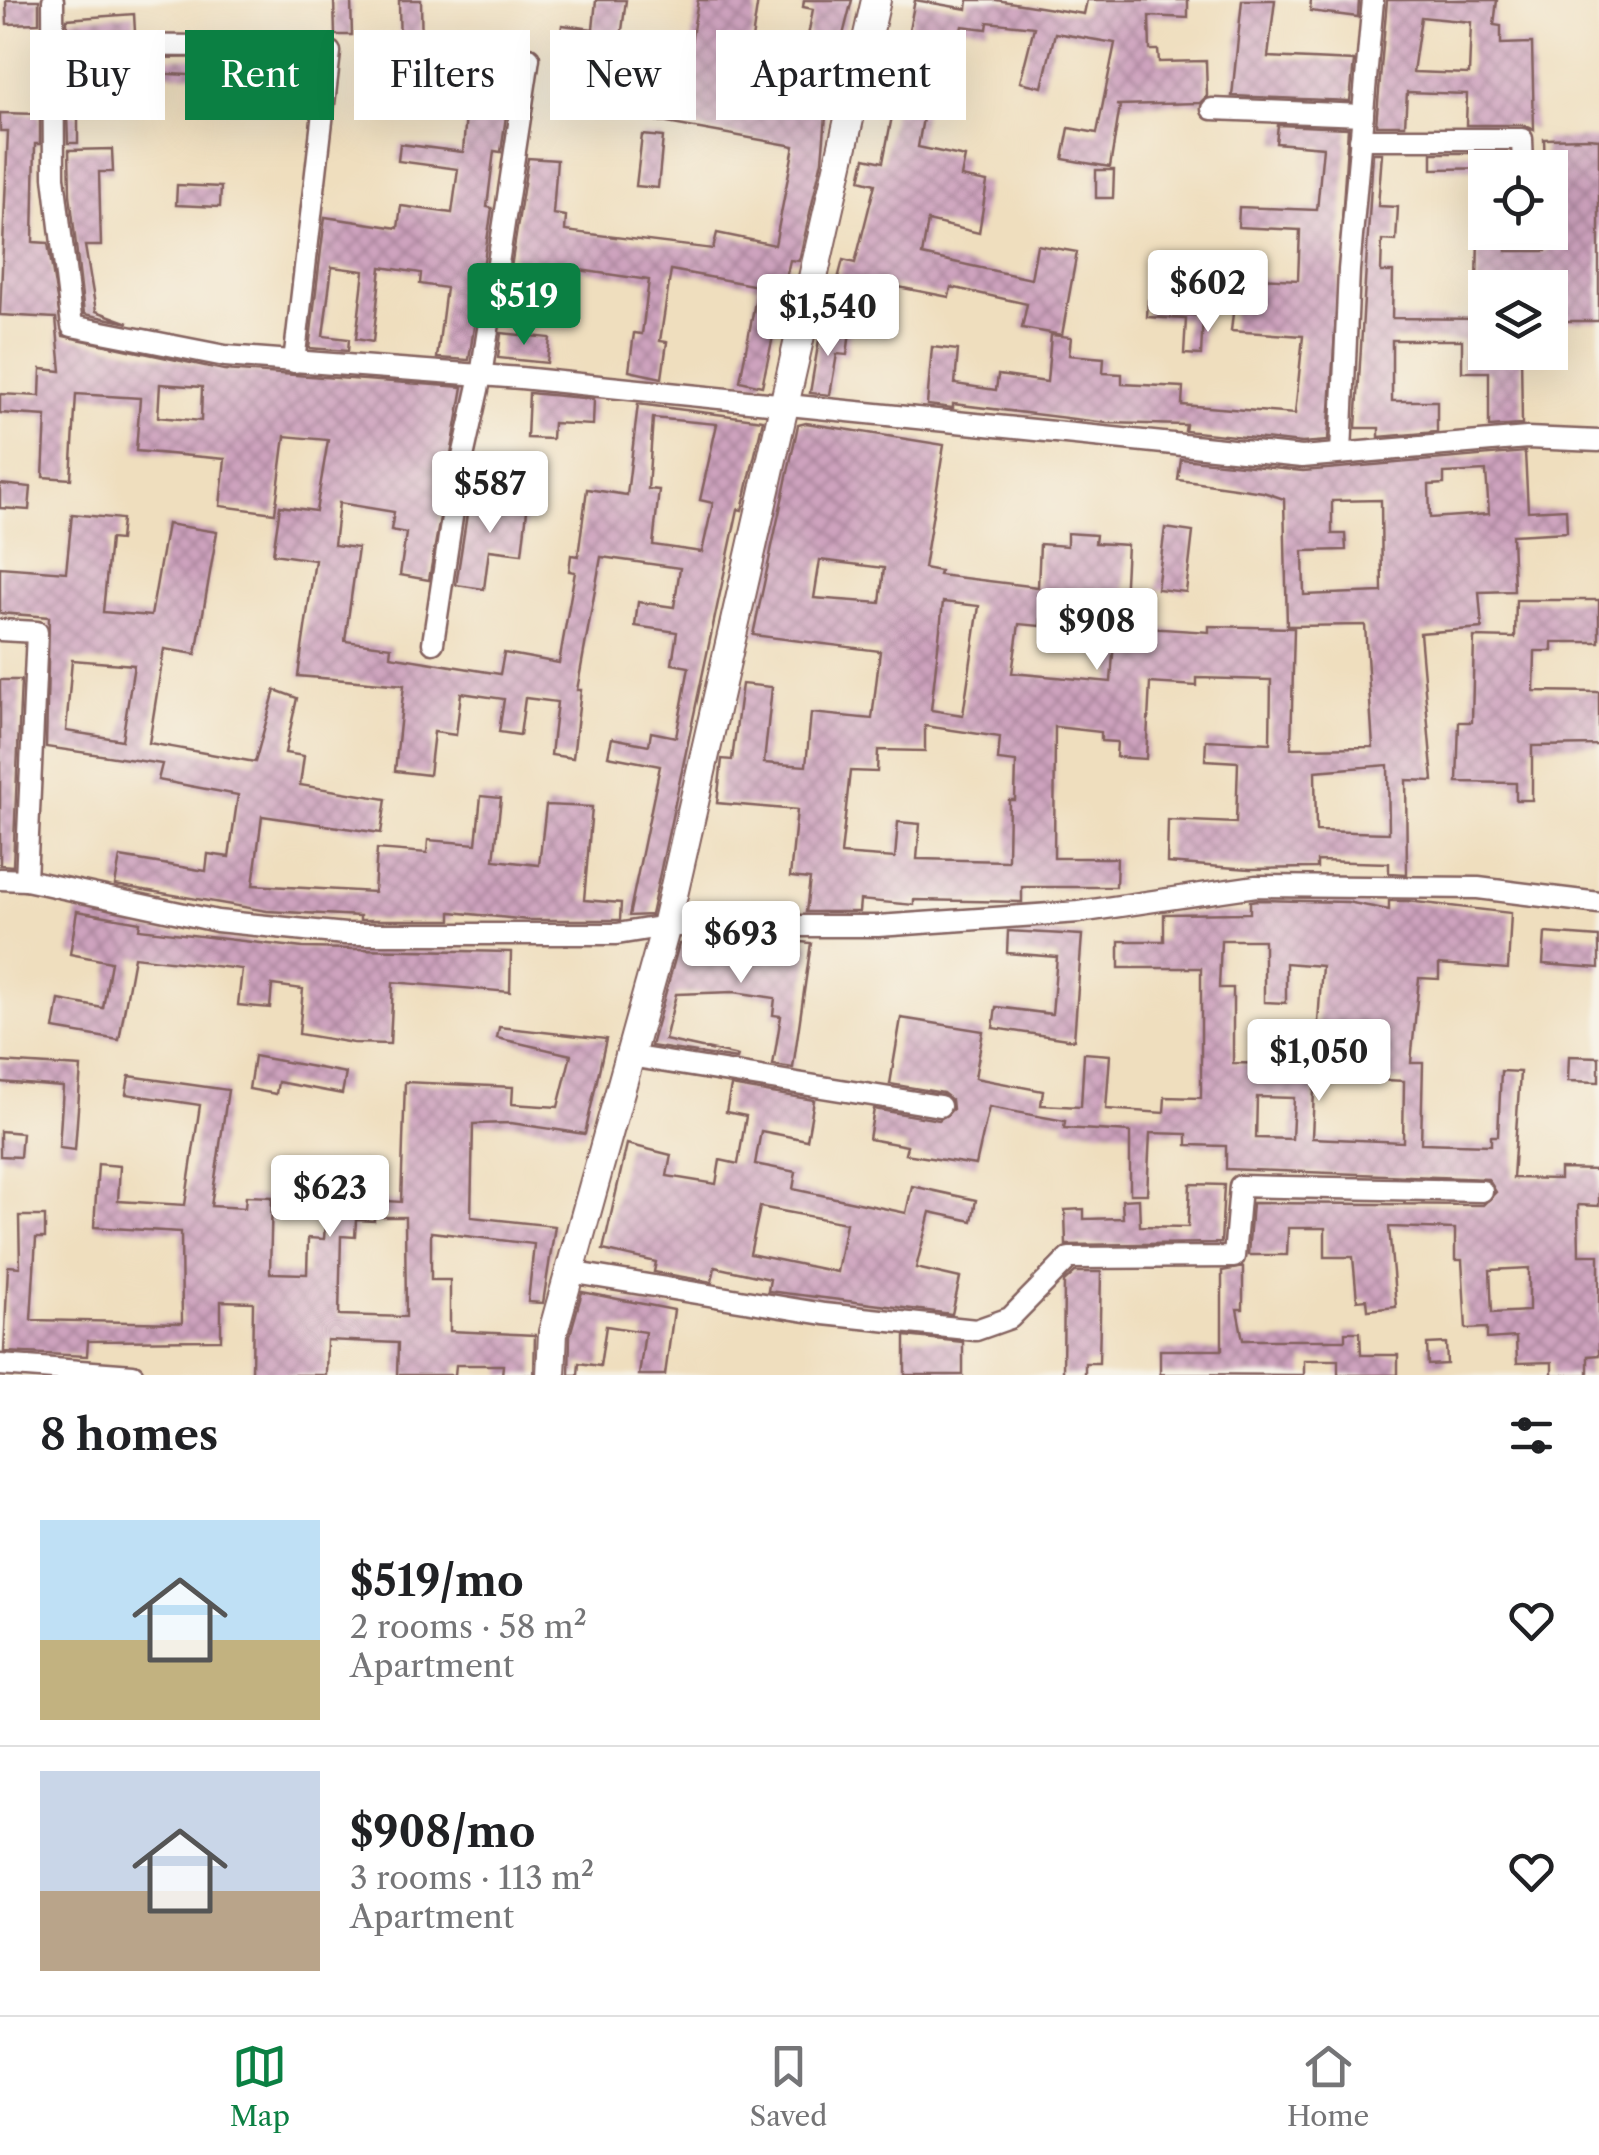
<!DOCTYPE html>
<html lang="en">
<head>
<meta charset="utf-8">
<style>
	:root { --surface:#fff; --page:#f6f6f6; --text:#202124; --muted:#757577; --line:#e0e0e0; --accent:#0b8043 }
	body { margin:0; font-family:"Libre Caslon Text",serif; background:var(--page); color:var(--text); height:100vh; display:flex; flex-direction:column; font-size:38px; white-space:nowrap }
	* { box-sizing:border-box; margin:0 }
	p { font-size:32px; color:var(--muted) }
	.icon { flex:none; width:55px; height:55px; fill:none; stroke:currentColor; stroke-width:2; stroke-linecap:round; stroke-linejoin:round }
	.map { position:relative; height:1375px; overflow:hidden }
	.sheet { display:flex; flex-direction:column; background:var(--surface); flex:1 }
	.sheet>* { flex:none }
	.banner { position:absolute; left:30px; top:30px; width:1000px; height:90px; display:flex; gap:20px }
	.controls { position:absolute; left:1468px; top:150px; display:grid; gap:20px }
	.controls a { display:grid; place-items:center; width:100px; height:100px; border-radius:0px; background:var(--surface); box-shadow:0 10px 40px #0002; font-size:50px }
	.price { position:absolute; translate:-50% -85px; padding:0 22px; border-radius:10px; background:#fff; color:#222; font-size:32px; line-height:65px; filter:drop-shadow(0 2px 5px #0008) }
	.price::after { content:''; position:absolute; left:50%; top:60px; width:30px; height:22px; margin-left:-15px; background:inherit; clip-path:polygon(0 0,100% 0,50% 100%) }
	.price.current { background:var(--accent); color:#fff }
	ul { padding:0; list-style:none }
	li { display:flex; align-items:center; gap:30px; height:250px; padding:0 40px }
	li+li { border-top:2px solid var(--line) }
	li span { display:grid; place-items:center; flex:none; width:280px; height:200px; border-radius:0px; color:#555 }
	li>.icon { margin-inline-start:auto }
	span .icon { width:120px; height:120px; fill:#fffc; stroke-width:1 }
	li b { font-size:42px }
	h2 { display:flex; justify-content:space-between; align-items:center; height:120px; padding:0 40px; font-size:42px }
	.pill { padding:0 35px; border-radius:0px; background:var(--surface); box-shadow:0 10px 40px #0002; font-size:35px; line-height:90px }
	.pill.current { background:var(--accent); color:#fff }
	.tabs { display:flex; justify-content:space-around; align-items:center; height:140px; border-top:2px solid var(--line); background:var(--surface); font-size:28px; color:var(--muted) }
	.tabs a { display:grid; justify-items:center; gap:5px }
	.tabs .current { color:var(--accent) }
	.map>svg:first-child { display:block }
	.building { fill:url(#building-cross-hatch); fill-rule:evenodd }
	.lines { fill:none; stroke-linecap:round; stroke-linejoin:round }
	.street-casing { stroke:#84625e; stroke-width:25 }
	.secondary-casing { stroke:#84625e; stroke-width:32 }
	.street { stroke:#fff; stroke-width:20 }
	.secondary { stroke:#fff; stroke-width:28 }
</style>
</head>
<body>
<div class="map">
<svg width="1599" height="1375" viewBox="0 0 1599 1375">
	<defs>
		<pattern id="building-cross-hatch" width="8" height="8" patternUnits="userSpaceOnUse" patternTransform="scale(2.5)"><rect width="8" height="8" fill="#cea3be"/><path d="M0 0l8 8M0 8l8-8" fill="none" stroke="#a9849b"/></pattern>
	</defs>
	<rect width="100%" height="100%" fill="#f7f3e8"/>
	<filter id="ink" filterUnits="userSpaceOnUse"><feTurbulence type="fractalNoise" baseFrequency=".01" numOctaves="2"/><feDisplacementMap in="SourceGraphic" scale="20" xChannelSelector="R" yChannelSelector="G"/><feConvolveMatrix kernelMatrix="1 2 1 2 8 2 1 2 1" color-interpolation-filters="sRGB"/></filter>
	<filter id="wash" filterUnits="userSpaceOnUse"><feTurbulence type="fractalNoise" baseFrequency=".0048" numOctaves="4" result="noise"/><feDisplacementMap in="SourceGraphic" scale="40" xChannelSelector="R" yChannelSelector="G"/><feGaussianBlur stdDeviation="2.25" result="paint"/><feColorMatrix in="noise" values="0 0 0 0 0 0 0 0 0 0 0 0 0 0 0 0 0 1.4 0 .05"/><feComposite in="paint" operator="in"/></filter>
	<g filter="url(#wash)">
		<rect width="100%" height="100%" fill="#efdebe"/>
		<g id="blocks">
			<g class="building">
				<polygon points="6,0 39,0 39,23 7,24"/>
				<polygon points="334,0 351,0 352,35 335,35"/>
				<polygon points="399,0 421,0 422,55 400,56"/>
				<polygon points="596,0 626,0 618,61 686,73 698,0 758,0 747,72 754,72 752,95 796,101 813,9 803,7 804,0 852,0 828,94 822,160 799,261 790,260 762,386 740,381 758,286 671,270 660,341 667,342 662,378 629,371 634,333 642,334 649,280 565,268 564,280 510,274 528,158 557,160 553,214 566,216 565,231 713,249 717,233 775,245 794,146 656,121 662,86 573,71 576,51 559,48 562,25 593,29"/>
				<polygon points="915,0 967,9 968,0 996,0 1084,14 1087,0 1188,0 1188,18 1149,16 1150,50 1158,50 1159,62 1206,61 1207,96 1200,103 1116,105 1120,106 1110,167 1063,159 1069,128 1097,133 1115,43 1055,33 1042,87 1020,82 1034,27 988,22 987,29 962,26 958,42 937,37 918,147 965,157 961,177 987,182 979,233 928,221 922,255 1031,279 1037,245 1077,252 1062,335 1022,328 1027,304 951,287 949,297 893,286 880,334 840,323 850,286 837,283 843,260 855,263 875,184 860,180 865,158 883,162"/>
				<polygon points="1242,0 1275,0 1268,57 1354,61 1350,101 1232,96"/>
				<polygon points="1311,0 1359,0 1358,17 1310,11"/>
				<path d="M 1387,0 L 1497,0 L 1494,25 L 1501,26 L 1501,44 L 1532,43 L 1534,130 L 1522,125 L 1466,125 L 1467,94 L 1407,92 L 1405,125 L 1376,125 ZM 1421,17 L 1471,22 L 1469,74 L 1413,72 Z"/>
				<polygon points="134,14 135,32 67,31 67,19"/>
				<polygon points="224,57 227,57 226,77 113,71 113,87 67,87 67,59"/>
				<polygon points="416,57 513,66 501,152 494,151 487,207 492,208 469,360 437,358 446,288 420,284 421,273 381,267 373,342 356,339 364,271 332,267 323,336 349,339 348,351 309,348 325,217 398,228 401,206 452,213 458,169 398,161 400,144 463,152 468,88 414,83"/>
				<path d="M 0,113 L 40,114 L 40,144 L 35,144 L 33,242 L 48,243 L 63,336 L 224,370 L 463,387 L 429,580 L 400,575 L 406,533 L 391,530 L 394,512 L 339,503 L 334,545 L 358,548 L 345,641 L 391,647 L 390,656 L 500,674 L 504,653 L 559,663 L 575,572 L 569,571 L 571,555 L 578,556 L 587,489 L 627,495 L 638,404 L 763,420 L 742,510 L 738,509 L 651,915 L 629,916 L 660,766 L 608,756 L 612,738 L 649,745 L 651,732 L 676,737 L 689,667 L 672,664 L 677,632 L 635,626 L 638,602 L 674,607 L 680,568 L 601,557 L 577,690 L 581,690 L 573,758 L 551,755 L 557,702 L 525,698 L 520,735 L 499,732 L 504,699 L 461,693 L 456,735 L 434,732 L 429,775 L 395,771 L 404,685 L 298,676 L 315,560 L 273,554 L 280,506 L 316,511 L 328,440 L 285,436 L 275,513 L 220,506 L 225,459 L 136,451 L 140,398 L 76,394 L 71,479 L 43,477 L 46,416 L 0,413 L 0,394 L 40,396 L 41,369 L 61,371 L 56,318 L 0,315 L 8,131 L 0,131 ZM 160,384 L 202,387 L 201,421 L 158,417 ZM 653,418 L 717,424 L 700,500 L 713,503 L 702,552 L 653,545 L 659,490 L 648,489 Z"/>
				<polygon points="67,114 78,114 78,143 68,143"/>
				<polygon points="1278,125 1348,128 1328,441 1302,443 1185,431 1186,425 1107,423 953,404 953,408 927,405 932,347 958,350 955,384 996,390 998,375 1047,382 1051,335 1071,337 1069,355 1104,358 1103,373 1122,374 1122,384 1183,387 1182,405 1295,414 1303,336 1231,331 1237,277 1298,280 1300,230 1238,227 1239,207 1317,210 1323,147 1276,143"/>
				<polygon points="642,135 663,137 658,188 636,186"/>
				<polygon points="1588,138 1599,139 1599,321 1554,321 1554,288 1477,288 1478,232 1505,232 1506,251 1546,251 1550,168 1545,168 1544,139"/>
				<polygon points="112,149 113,172 99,172 101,246 85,246 96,311 129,323 84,314 70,194 69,150"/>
				<polygon points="1373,153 1382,153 1378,206 1398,207 1396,241 1382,240 1381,272 1393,272 1392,318 1485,319 1485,352 1521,352 1522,425 1489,427 1489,372 1462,372 1462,340 1392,340 1392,401 1437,401 1437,432 1379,437 1379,428 1356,428"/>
				<polygon points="1432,153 1505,153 1505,168 1432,169"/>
				<polygon points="1096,170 1114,170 1113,198 1096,198"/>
				<polygon points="177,185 221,187 220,207 176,205"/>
				<polygon points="1148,300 1189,301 1188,315 1203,315 1201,355 1184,354 1186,319 1147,317"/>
				<polygon points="821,328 850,332 847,355 837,354 830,395 810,393"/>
				<polygon points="501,333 550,338 547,363 498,358"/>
				<polygon points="529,393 594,399 593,425 553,423 552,439 527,438"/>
				<path d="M 806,423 L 944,445 L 924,568 L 940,571 L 939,575 L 1038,587 L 1040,544 L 1067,546 L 1067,533 L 1096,535 L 1095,543 L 1127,545 L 1124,602 L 1043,598 L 1040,626 L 1019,624 L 1012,673 L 1111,682 L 1115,626 L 1209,632 L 1209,626 L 1294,628 L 1291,748 L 1373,747 L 1365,625 L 1287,626 L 1284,499 L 1263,492 L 1178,480 L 1181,459 L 1303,471 L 1525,452 L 1528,511 L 1566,509 L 1567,532 L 1512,535 L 1514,591 L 1479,592 L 1482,628 L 1420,633 L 1433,781 L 1406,780 L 1407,874 L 1389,873 L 1389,863 L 1317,861 L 1317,868 L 1250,869 L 1167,863 L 1168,820 L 1236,823 L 1238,762 L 1205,760 L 1206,740 L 1270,743 L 1271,680 L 1197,678 L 1197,686 L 1150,683 L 1146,759 L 1116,757 L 1117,742 L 1101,741 L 1101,732 L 1055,727 L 1054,858 L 1117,858 L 1116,887 L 1022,887 L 1022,902 L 914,900 L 914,905 L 860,900 L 859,912 L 806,912 L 810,879 L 790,877 L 797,810 L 717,803 L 722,759 L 732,760 L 742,684 L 772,687 L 764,763 L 806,766 L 811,713 L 872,719 L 880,651 L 753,635 L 798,425 ZM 1486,471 L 1489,514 L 1430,518 L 1429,485 L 1444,484 L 1444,473 ZM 1381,500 L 1382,592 L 1304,595 L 1303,551 L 1346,550 L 1345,534 L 1332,534 L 1332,501 ZM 820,560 L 884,568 L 880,603 L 814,598 ZM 943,602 L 979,606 L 963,715 L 931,710 ZM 925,726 L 1000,737 L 998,760 L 1016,762 L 1015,800 L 1009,800 L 1008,861 L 917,859 L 920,824 L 898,822 L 895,858 L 841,854 L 850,771 L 877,772 L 878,750 L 925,751 ZM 1388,765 L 1389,833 L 1316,831 L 1315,771 Z"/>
				<polygon points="472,482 470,497 528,502 522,554 489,550 484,589 456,585"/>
				<polygon points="0,484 31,487 29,510 0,508"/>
				<path d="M 72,514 L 122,519 L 120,540 L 110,539 L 103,612 L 151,616 L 167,524 L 217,532 L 196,654 L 164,649 L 149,743 L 255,762 L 275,690 L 297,698 L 285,753 L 304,756 L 300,785 L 386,799 L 381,833 L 262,816 L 253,885 L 374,892 L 377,849 L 427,853 L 428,840 L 476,844 L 481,796 L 501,798 L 494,860 L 539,865 L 546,805 L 592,807 L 584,900 L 621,903 L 620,920 L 528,920 L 451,912 L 451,920 L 360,920 L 360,916 L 267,911 L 115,885 L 120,857 L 206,871 L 208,854 L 229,857 L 238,795 L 158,780 L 162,764 L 46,747 L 49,617 L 0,613 L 0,567 L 66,572 ZM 72,660 L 134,665 L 122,740 L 66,731 Z"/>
				<polygon points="1165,528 1193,532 1186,592 1157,589"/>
				<polygon points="1516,600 1599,600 1599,642 1552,642 1552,651 1535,651 1534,691 1599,692 1599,745 1532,746 1532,800 1516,800 1516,783 1457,782 1459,722 1472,722 1474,637 1515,638"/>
				<polygon points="0,680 21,680 13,866 0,865"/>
				<path d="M 1257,900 L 1347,902 L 1389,910 L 1389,901 L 1407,901 L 1511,913 L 1508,969 L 1439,964 L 1439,979 L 1419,978 L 1411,1063 L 1423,1063 L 1421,1143 L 1491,1145 L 1491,1136 L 1498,1136 L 1501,1071 L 1520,1072 L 1513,1178 L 1560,1179 L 1560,1169 L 1599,1170 L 1599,1206 L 1578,1205 L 1579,1255 L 1599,1255 L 1599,1355 L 1588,1356 L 1588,1375 L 1552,1375 L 1552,1362 L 1517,1363 L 1516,1337 L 1487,1339 L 1487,1328 L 1466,1329 L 1462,1260 L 1455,1260 L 1455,1229 L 1389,1227 L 1396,1307 L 1368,1310 L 1367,1299 L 1357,1300 L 1353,1257 L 1325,1257 L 1325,1228 L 1288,1228 L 1287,1255 L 1248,1255 L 1252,1203 L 1483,1205 L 1496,1192 L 1488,1179 L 1226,1169 L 1226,1146 L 1187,1145 L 1187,1134 L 1150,1133 L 1147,1194 L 1130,1194 L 1130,1132 L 1064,1128 L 1065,1121 L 989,1107 L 976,1165 L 905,1154 L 907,1146 L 869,1139 L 874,1109 L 939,1120 L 953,1109 L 952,1100 L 943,1093 L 890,1084 L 901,1018 L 983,1031 L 975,1078 L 1043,1091 L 1041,1105 L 1081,1107 L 1084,1053 L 1110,1055 L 1106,1109 L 1164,1113 L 1165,1097 L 1201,1098 L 1201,968 L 1119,968 L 1119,941 L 1164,941 L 1164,914 L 1250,913 L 1250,901 ZM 1221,940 L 1264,940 L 1264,1002 L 1286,1003 L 1286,963 L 1322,966 L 1315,1065 L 1233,1063 L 1233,988 L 1219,988 ZM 1315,1066 L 1366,1068 L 1366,1079 L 1404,1081 L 1403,1142 L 1312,1138 ZM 1257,1097 L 1294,1098 L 1292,1139 L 1256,1138 ZM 1529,1268 L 1529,1311 L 1492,1313 L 1490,1270 Z"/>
				<polygon points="77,911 140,922 139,929 303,948 511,952 510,992 393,982 390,1044 353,1043 299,1034 303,989 272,985 270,1008 238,1005 242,969 134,957 119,1040 54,1029 59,1000 103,1008 111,962 70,954"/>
				<polygon points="1008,931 1082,935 1074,1040 993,1028 996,1007 1052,1014 1057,957 1007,953"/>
				<polygon points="1545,933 1599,937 1599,968 1543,964"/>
				<polygon points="782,940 811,943 793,1068 773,1065 781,1016 773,1015 775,998 734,992 676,994 665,1040 738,1056 737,1059 651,1046 679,944 741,942 780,948"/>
				<path d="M 499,1027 L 606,1039 L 585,1134 L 511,1123 L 473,1124 L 471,1217 L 555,1226 L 543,1303 L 528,1302 L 534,1244 L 431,1232 L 431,1280 L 450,1280 L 450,1331 L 535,1335 L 534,1375 L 502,1375 L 503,1365 L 456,1365 L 455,1375 L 397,1375 L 398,1343 L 327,1340 L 326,1375 L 252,1375 L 253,1302 L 221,1301 L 221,1340 L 88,1341 L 87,1356 L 4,1352 L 8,1266 L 20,1267 L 19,1216 L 45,1216 L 45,1238 L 36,1238 L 31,1320 L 182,1323 L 181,1232 L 94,1227 L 98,1164 L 120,1166 L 118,1201 L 185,1205 L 200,1105 L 126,1094 L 129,1076 L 228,1090 L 211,1206 L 245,1208 L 246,1196 L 272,1197 L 270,1273 L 307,1274 L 308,1238 L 324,1239 L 327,1197 L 401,1202 L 405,1082 L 513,1087 L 512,1104 L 558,1107 L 571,1055 L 497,1038 ZM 374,1217 L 405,1217 L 406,1317 L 339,1315 L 341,1236 L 355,1237 L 356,1220 L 374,1221 Z"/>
				<polygon points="254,1056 346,1073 342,1094 278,1082 276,1094 249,1089"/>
				<polygon points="1569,1056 1599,1057 1599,1082 1568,1081"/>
				<polygon points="0,1062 81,1067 75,1150 59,1148 63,1087 0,1082"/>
				<path d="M 731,1086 L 814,1100 L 807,1140 L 761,1131 L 755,1164 L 796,1172 L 793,1189 L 906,1213 L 912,1186 L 976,1200 L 972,1221 L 930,1212 L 916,1268 L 960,1278 L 952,1314 L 768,1291 L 770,1279 L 715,1267 L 712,1282 L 654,1272 L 656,1262 L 603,1250 L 627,1144 L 671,1155 L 667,1176 L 716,1184 L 720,1160 L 738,1164 L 746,1116 L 726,1112 ZM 760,1207 L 846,1223 L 837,1272 L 750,1254 Z"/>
				<polygon points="0,1131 22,1133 20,1157 0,1156"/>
				<polygon points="1190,1184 1224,1185 1221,1243 1066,1245 1065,1210 1084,1209 1084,1219 1123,1218 1122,1200 1139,1199 1140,1226 1188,1227"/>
				<polygon points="1243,1267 1243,1309 1237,1309 1243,1340 1345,1340 1345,1332 1360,1332 1361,1355 1398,1355 1398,1375 1338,1375 1338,1360 1304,1360 1304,1375 1160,1374 1160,1350 1222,1350 1222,1271"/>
				<polygon points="1075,1272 1101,1272 1099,1363 1085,1363 1085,1375 1063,1375 1064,1282"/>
				<polygon points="582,1292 674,1310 665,1375 639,1375 645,1332 606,1326 600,1366 579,1363 578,1375 569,1375 570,1335"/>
				<polygon points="905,1336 963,1342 963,1375 905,1375"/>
				<polygon points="1446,1343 1447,1364 1428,1365 1427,1344"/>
			</g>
		</g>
	</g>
	<g filter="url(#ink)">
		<use href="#blocks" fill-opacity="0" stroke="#84625e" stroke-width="2.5"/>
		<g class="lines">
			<g class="street-casing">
				<g id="street">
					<polyline points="53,0 54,177 72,326 225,356 521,378 1302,457 1527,438 1599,441"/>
					<polyline points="53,45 216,46"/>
					<polyline points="1212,109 1363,115"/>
					<polyline points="1360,139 1522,139 1523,168"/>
					<polyline points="294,362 330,52"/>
					<polyline points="1341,453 1349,270 1373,0"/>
					<polyline points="0,630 37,632 26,880"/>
					<polyline points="433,643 457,484 481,376 529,58"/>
					<polyline points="0,879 26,880 217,921 345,934 617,934 666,926 878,926 1079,912 1256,886 1478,888 1599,903"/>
					<polyline points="629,1056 940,1106"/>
					<polyline points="569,1272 824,1314 976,1330 1010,1318 1069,1258 1234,1257 1240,1186 1482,1191"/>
					<polyline points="0,1365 133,1375"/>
				</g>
			</g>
			<g class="secondary-casing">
				<polyline id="secondary" points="551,1375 553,1332 666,926 876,0"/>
			</g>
			<use href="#street" class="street"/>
			<use href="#secondary" class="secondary"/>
		</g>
	</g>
</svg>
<div class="controls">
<a><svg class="icon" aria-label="locate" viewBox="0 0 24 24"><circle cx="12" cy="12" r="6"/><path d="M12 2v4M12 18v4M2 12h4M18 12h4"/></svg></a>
<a><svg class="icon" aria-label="layers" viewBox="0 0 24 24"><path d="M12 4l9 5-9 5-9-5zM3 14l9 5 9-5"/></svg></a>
</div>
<b class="price" style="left:1208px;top:335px">$602</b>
<b class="price current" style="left:524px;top:348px">$519</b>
<b class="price" style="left:828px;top:359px">$1,540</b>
<b class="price" style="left:490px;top:536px">$587</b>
<b class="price" style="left:1097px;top:673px">$908</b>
<b class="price" style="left:741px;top:986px">$693</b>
<b class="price" style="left:1319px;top:1104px">$1,050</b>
<b class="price" style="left:330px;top:1240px">$623</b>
<div class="banner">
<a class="pill">Buy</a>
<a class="pill current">Rent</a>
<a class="pill">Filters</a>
<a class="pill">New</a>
<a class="pill">Apartment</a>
</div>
</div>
<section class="sheet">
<h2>8 homes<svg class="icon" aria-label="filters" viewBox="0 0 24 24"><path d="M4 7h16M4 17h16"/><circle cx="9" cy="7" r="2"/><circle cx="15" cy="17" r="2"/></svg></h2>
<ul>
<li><span style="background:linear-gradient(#bfe0f5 60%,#c2b280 0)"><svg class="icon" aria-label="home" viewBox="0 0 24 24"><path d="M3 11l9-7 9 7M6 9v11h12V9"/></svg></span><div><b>$519/mo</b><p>2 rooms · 58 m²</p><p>Apartment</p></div><svg class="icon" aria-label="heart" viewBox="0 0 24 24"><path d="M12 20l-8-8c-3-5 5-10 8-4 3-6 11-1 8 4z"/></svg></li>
<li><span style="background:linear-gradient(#c9d6e8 60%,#b9a48a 0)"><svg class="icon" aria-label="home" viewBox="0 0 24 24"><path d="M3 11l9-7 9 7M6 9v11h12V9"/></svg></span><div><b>$908/mo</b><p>3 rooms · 113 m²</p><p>Apartment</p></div><svg class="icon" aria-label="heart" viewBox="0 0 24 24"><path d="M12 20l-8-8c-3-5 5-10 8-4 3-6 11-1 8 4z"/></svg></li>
</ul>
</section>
<nav class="tabs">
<a class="current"><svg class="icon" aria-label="map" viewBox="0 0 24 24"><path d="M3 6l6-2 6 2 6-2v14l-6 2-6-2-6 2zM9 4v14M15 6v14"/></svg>Map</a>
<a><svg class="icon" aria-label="saved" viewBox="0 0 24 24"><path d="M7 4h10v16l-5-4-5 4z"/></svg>Saved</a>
<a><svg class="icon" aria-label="home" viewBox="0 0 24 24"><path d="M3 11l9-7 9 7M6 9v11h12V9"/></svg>Home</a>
</nav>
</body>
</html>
